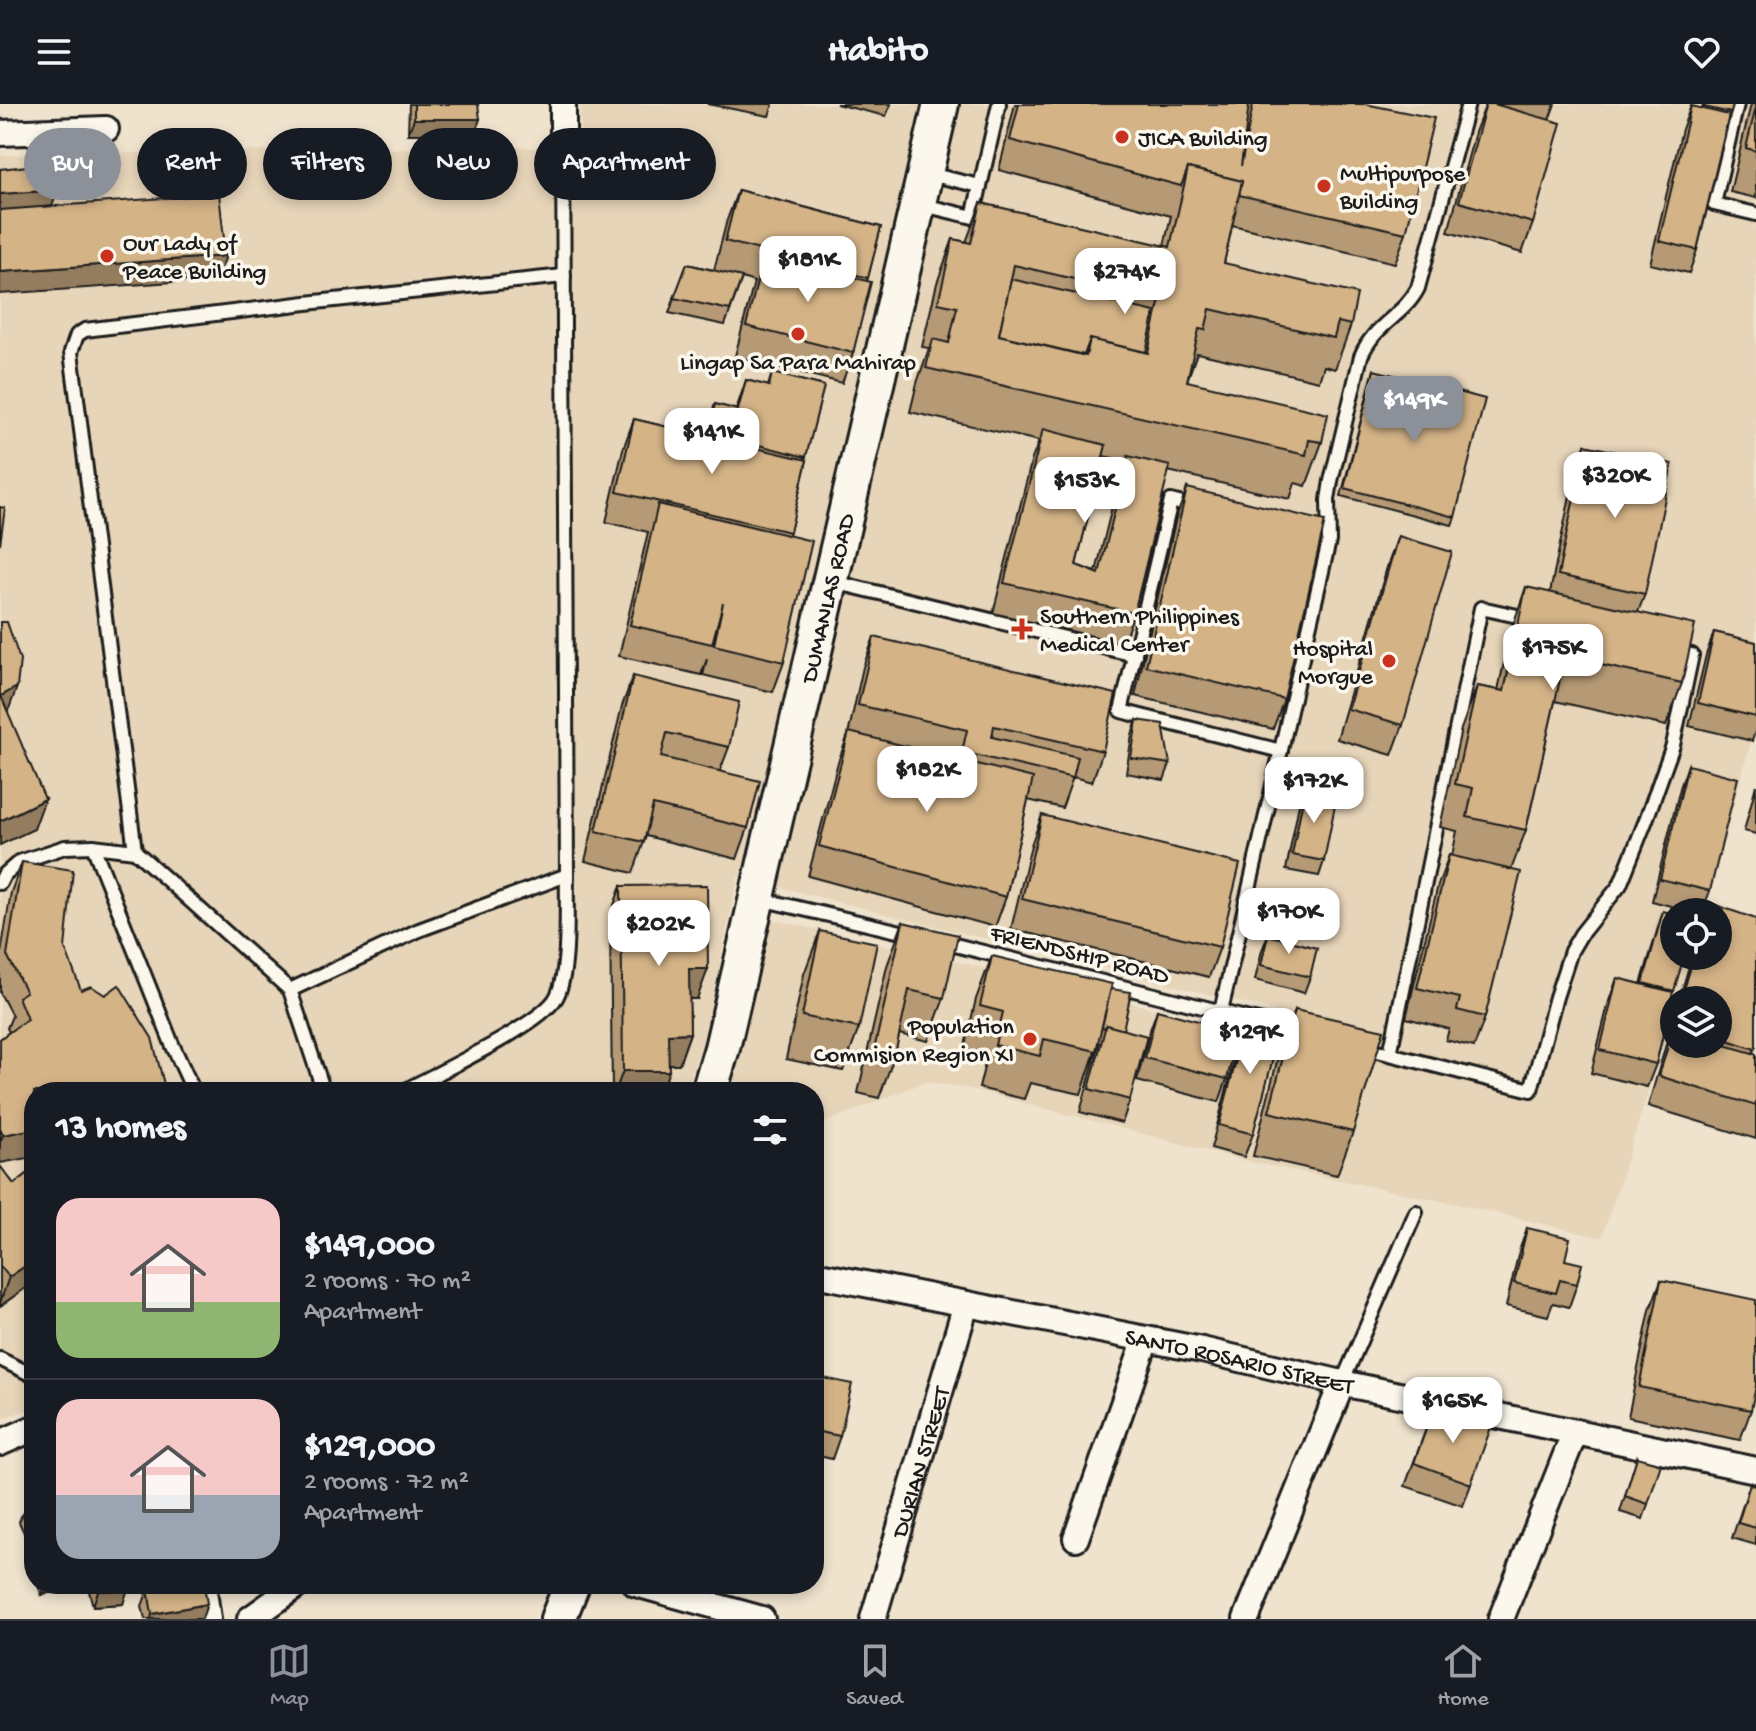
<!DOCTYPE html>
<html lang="en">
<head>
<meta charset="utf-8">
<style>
	:root { --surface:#171b24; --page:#242831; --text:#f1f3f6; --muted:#9ea1a6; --line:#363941; --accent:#8c9099 }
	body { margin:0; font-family:"Gochi Hand",sans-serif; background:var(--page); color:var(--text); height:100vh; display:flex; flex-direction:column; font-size:30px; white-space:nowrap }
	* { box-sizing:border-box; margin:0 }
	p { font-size:26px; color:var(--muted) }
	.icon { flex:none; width:44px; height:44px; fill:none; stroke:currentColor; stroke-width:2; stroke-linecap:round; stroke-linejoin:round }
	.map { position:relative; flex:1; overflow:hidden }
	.side { position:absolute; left:24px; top:978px; width:800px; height:512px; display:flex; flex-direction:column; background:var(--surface); border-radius:32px; box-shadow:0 4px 12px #0003 }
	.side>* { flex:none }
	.guide { position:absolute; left:24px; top:24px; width:800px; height:72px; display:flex; gap:16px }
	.controls { position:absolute; left:1660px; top:794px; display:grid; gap:16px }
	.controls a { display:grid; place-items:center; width:72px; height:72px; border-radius:50%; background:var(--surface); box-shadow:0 4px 12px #0003; font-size:40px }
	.price { position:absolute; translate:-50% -68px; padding:0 18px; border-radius:16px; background:#fff; color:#222; font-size:26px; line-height:52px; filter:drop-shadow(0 2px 4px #0008) }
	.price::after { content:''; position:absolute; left:50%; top:48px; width:24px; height:18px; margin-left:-12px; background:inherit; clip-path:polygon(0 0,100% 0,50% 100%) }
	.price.selected { background:var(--accent); color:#fff }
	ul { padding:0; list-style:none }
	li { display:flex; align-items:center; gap:24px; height:200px; padding:0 32px }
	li+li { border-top:2px solid var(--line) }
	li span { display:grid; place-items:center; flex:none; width:224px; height:160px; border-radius:24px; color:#555 }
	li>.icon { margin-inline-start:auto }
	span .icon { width:96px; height:96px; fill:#fffc; stroke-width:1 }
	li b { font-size:34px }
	h2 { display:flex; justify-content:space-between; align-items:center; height:96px; padding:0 32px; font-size:34px }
	.chip { padding:0 28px; border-radius:36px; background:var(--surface); box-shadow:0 4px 12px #0003; font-size:28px; line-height:72px }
	.chip.selected { background:var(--accent); color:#fff }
	header { display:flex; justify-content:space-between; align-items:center; height:104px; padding:0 32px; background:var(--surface); font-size:36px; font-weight:800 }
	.tabs { display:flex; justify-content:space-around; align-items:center; height:112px; border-top:2px solid var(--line); background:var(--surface); font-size:22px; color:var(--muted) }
	.tabs a { display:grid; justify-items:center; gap:4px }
	.tabs .selected { color:var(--accent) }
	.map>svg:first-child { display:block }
	.built { fill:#e7d5b9 }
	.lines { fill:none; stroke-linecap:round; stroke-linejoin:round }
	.service-casing { stroke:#1c1c1c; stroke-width:18 }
	.minor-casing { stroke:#1c1c1c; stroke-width:30 }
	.secondary-casing { stroke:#1c1c1c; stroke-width:40 }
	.service { stroke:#fbf7ec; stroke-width:12 }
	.minor { stroke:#fbf7ec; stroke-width:24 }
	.secondary { stroke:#fbf7ec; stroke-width:34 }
	.wall { fill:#b69a74; stroke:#1c1c1c; stroke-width:2; fill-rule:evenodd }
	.shaded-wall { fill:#947d5e; stroke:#1c1c1c; stroke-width:2 }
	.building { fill:#d4b387; stroke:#1c1c1c; stroke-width:2; fill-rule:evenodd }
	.poi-dot { fill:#c8321e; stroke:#fbf7ec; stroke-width:3 }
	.labels { text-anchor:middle; stroke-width:7; stroke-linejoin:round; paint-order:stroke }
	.poi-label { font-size:24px; fill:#1c1c1c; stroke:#fbf7ec; text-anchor:start }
	.street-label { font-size:24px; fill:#1c1c1c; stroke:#fbf7ec }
</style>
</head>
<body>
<header><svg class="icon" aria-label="menu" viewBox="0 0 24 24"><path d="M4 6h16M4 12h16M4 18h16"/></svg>Habito<svg class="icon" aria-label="heart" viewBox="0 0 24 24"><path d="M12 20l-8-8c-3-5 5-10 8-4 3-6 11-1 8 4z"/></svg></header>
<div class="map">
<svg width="1756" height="1515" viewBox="0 0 1756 1515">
	<rect width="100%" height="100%" fill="#efe3ce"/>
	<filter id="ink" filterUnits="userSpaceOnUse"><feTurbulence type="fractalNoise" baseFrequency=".0125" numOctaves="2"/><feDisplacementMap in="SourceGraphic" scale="16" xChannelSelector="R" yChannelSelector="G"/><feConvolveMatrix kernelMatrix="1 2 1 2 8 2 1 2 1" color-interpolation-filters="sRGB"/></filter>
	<g filter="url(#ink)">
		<polygon class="built" points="580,0 1756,0 1756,620 1704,808 1674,808 1674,852 1691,852 1677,896 1674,896 1674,906 1602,1134 1470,1103 1246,1057 971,985 925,978 814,1023 814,988 723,988 767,814 1105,892 1373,962 1379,933 738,773 705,930 686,988 34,988 34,1304 0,1315 0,51 518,43 581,47"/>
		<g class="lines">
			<g class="service-casing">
				<g id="service">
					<polyline points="1737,0 1714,100 1756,110"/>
					<polyline points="929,70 980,82"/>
					<polyline points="919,100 973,113 999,0"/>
					<polyline points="1198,404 1171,397 1121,607 1281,647"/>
					<polyline points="834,478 1135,551"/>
					<polyline points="93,742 172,940 194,988"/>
					<polyline points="135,747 71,248 77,231 85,226 306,199 564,172"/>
					<polyline points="0,779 4,771 19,758 65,743 93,742 135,747 290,886 324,988"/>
					<polyline points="760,795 914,831"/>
					<polyline points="939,837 1302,928"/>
					<polyline points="290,886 419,826 567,771"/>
					<path d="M 1221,907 L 1329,437 L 1328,396 L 1331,377 L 1361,252 C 1375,219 1404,212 1418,184 L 1468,0"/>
					<polyline points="1362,943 1531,986 1556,893 1571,847 1581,830 1620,781 1646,716 1673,641 1692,551 1674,547"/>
					<polyline points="1390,950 1481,504 1531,515"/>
					<path d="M 402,988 C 433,971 544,920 557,892 C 570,866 566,802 567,771 L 563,43"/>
					<polyline points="0,1255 34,1272"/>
					<polyline points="1342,1279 1416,1108"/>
				</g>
			</g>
			<g class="minor-casing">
				<g id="minor">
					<polyline points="563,0 563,43"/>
					<polyline points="0,29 106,25"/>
					<path id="s1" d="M 814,1170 L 1202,1246 L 1342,1279 L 1756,1366"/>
					<polyline points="0,1339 34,1324"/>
					<polyline points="1076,1434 1146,1235"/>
					<polyline points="203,1480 208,1515"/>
					<polyline points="636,1480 762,1515"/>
					<polyline points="250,1515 299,1480"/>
					<path id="s2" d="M 873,1515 L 966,1200"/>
					<polyline points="1246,1515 1342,1279"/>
					<polyline points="1501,1515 1575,1328"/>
				</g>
			</g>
			<g class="secondary-casing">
				<g id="secondary">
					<path id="s3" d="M 709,988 L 722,944 L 941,0"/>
					<polyline points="558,1515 572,1480"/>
				</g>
			</g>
			<use href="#service" class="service"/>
			<use href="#minor" class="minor"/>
			<use href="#secondary" class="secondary"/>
		</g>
		<g class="wall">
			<polygon points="409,0 478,0 475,30 408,30"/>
			<polygon points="707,0 773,0 769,12"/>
			<polygon points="836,0 891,0 886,12"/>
			<path d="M 1015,0 L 1365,0 L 1406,129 L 1395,159 L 1232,121 L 1224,159 L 1351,221 L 1335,265 L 1324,262 L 1319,277 L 1197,249 L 1187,277 L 1322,338 L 1306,382 L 1295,379 L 1290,395 L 1168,367 L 1134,509 L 1123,539 L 993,509 L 1032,355 L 1039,337 L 910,308 L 917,279 L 929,244 L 922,243 L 937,179 L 953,135 L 966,138 L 981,99 L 1164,142 L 1171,112 L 999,66 ZM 1103,352 L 1126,357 L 1117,382 L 1096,468 L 1076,461 Z"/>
			<polygon points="1486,0 1555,0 1549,16 1533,119 1522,149 1448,128 1475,28"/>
			<polygon points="1703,0 1733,0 1697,146 1689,169 1650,160 1682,25 1691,2 1702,5"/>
			<polygon points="1751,0 1756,0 1756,94 1730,88"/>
			<polygon points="738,86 881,123 867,177 853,249 842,279 735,252 754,178 742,174 725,221 669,209 687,160 714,166 727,116"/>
			<polygon points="1374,266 1455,413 1452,421 1341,392"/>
			<polygon points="772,269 824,282 805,355 807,356 789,431 784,558 773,588 703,571 707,555 701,571 619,552 648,428 606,418 623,345 634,315 705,332 715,300 736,306 746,276 768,282"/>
			<polygon points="1585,341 1645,490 1638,508 1682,579 1666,622 1555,597 1526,726 1511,766 1485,913 1474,943 1446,936 1449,925 1406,914 1438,781 1449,751 1452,752 1457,727 1440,723 1461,625 1477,582 1498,586 1511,527 1526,483 1550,489 1574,372"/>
			<polygon points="1187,384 1284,595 1273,625 1135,592 1176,414"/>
			<polygon points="1398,432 1403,621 1392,651 1337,635 1387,463"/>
			<polygon points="1714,528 1756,538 1756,625 1752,637 1689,622 1706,551"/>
			<polygon points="874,533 1103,647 1092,678 1073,673 1062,704 1028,696 1006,793 995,823 808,772 838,658 848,631 863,563"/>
			<polygon points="633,572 729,643 720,667 748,724 737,755 646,732 633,769 585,757 622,602"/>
			<polygon points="1137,616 1170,660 1164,676 1126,669 1132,631"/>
			<polygon points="1688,661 1710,787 1702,808 1693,808 1652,797 1680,684"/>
			<polygon points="1756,681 1756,730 1744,727"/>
			<polygon points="1305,685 1324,757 1319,772 1286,766 1299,700"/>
			<polygon points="1042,711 1220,843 1209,873 1011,825 1031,741"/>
			<polygon points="22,758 34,988 0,1059 0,935 9,928 7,924 12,912 0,889 0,855 11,788"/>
			<polygon points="621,782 697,895 689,895 690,929 679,960 669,960 661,988 612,988 610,812"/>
			<polygon points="1663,807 1672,891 1656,960 1647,983 1591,969 1609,897 1617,874 1641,880"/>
			<polygon points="903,818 944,894 928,937 899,930 895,950 879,994 858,989 887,862"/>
			<polygon points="820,827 859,924 843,967 786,955 804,870"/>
			<polygon points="1268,831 1310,873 1304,889 1255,876 1262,846"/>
			<polygon points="992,852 1111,885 1123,926 1130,996 1122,1019 1080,1008 1099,939 1098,939 1081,990 1030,979 1024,995 979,984 987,951 964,946 976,895"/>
			<polygon points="1692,852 1718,852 1756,942 1753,949 1756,950 1756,1035 1648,1002 1674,913 1674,940 1718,940 1718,896 1679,896"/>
			<polygon points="1157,906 1227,975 1219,998 1137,977 1149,929"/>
			<polygon points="1295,906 1353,1028 1337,1071 1253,1052 1279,949"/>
			<polygon points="1247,915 1253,1030 1244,1053 1211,1044 1239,938"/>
			<polygon points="0,1062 14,1080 34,1065 34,1178 0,1202"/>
			<polygon points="1527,1124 1565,1156 1577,1180 1569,1203 1553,1199 1548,1212 1506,1202 1519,1147"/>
			<polygon points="1661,1176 1751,1306 1740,1336 1628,1313 1650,1206"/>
			<polygon points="814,1272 840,1332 832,1355 814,1351"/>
			<polygon points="1434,1303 1471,1380 1463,1402 1405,1382"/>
			<polygon points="1637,1353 1648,1400 1643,1415 1620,1408"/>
			<polygon points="1750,1380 1756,1382 1756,1441 1732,1434"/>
			<polygon points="34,1407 25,1431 19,1418 22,1410"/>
			<polygon points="37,1480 67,1480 65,1484 42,1491"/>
			<polygon points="87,1480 127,1480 123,1500 93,1502"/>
			<polygon points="148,1486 202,1515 145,1515 142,1502"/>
		</g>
		<g class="shaded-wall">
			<polygon points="414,15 480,15 475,30 408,30"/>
			<polygon points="58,86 50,108 0,112 0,90"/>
			<polygon points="226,152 217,175 0,190 0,168"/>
			<polygon points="17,583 6,613 1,592"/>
			<polygon points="45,695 34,725 0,741 0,717"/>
			<polygon points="689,865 708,865 697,895 678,895"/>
			<polygon points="690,929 679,960 657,960 668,930"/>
			<polygon points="623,967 669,967 661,988 615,988"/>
			<polygon points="34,1025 34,1053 0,1059 0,1038 3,1031"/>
			<polygon points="34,1156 34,1178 0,1202 0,1199 9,1173"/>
			<polygon points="34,1422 34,1429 25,1431 28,1424"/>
			<polygon points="55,1480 67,1480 65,1484 42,1491 45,1483"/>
			<polygon points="128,1485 123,1500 93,1502 98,1487"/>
			<polygon points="207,1500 202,1515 151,1515 152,1510"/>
		</g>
		<g class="building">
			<polygon points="414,0 478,0 480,15 414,15"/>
			<polygon points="1019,0 1249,0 1241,62 1253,0 1365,0 1434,14 1406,129 1239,91 1242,77 1188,64 1181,82 1010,36"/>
			<polygon points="1486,0 1494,0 1561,19 1533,119 1459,98"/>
			<polygon points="1705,0 1733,0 1731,9 1704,3"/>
			<polygon points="1691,2 1729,11 1697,146 1659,137"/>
			<polygon points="1756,3 1756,47 1746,44"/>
			<polygon points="56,59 58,86 0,90 0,65"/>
			<path d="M 1188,64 L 1242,77 L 1224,159 L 1357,190 L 1351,221 L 1338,218 L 1334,234 L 1210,205 L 1205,226 L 1199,225 L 1187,277 L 1328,310 L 1322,338 L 1309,336 L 1306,351 L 926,264 L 933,235 L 949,239 L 957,203 L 938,199 L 953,135 L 971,139 L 981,99 L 1170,143 ZM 1014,161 L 1160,195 L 1148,249 L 1090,235 L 1086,252 L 999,231 Z"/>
			<polygon points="738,86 881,123 868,174 725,137"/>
			<polygon points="219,90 226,152 0,168 0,106"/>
			<polygon points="764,151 871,178 853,249 746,222"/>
			<polygon points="687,160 742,173 730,206 674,194"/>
			<polygon points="1011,175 1155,208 1146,248 1090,235 1084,251 999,231"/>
			<polygon points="1374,266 1485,295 1455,413 1344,384"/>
			<polygon points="772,269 824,282 806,353 708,328 715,300 738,306 746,276 769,282"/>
			<polygon points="634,315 807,356 790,428 617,388"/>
			<polygon points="1043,325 1106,341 1076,461 1099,470 1128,352 1170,362 1134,509 1004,479"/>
			<polygon points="1585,341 1672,360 1645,490 1558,471"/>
			<polygon points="1187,384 1325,417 1284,595 1146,562"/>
			<polygon points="658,400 812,437 784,558 714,541 723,499 712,540 630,521"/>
			<polygon points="0,403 5,404 0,440"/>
			<polygon points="1398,432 1452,448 1403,621 1348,605"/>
			<polygon points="1526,483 1695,521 1682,579 1565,553 1526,726 1467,713 1473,684 1455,680 1477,582 1504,587"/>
			<polygon points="0,518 7,518 20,556 17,583 1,592 45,695 0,717"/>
			<polygon points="1714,528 1756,538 1756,613 1698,599"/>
			<polygon points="874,533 1116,590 1103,647 994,622 992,633 1078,653 1073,674 962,648 967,626 858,601"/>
			<polygon points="633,572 739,598 729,643 667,629 661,653 760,677 748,724 653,701 644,738 596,727"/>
			<polygon points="1137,616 1163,620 1170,660 1131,654"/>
			<polygon points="849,628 1033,674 1006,793 819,742"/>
			<polygon points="1688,661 1738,674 1710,787 1660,775"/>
			<polygon points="1305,685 1337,691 1324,757 1292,751"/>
			<polygon points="1042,711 1240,760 1220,843 1022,795"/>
			<polygon points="1449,751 1521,768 1485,913 1457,906 1460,894 1417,884"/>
			<polygon points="22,758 73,766 65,844 81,886 91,882 105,891 119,881 152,934 165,984 154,988 34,988 34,1025 3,1031 0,1024 0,935 27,915 18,893 26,888 7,851"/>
			<polygon points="707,781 708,865 689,865 690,929 668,930 669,967 623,967 621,782"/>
			<polygon points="1710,799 1756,815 1756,942 1755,945 1718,933 1718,896 1681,896 1694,852 1718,852 1718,808 1708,808"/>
			<polygon points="1663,807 1674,810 1674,852 1684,852 1674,887 1643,879"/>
			<polygon points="903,818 958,831 944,894 909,886 895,950 874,946"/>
			<polygon points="820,827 877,839 859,924 802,912"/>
			<polygon points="1268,831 1317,844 1310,873 1261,861"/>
			<polygon points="992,852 1112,880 1096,947 1044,935 1040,952 995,941 1003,908 980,902"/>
			<polygon points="1617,874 1673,888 1656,960 1600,946"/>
			<polygon points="1111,885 1131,888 1123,926 1106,921 1105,924 1102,923"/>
			<polygon points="1157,906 1239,928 1227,975 1145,954"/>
			<polygon points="1295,906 1384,926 1353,1028 1269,1008"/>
			<polygon points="1247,915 1281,924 1253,1030 1219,1021"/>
			<polygon points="1106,921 1147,932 1130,996 1089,985"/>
			<polygon points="1673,925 1674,925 1674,940 1718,940 1718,939 1756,950 1756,1002 1659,972"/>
			<polygon points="0,1062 14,1080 34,1065 34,1156 9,1173 0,1162"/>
			<polygon points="1527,1124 1570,1134 1565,1156 1582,1160 1577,1180 1560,1176 1556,1189 1514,1179"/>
			<polygon points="1661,1176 1756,1196 1756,1282 1751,1306 1639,1283"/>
			<polygon points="814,1272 852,1280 840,1332 814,1327"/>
			<polygon points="1434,1303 1491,1323 1471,1380 1414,1359"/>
			<polygon points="1637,1353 1661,1360 1648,1400 1625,1392"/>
			<polygon points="1750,1380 1756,1382 1756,1424 1738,1419"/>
			<polygon points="34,1407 34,1422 28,1424 22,1410"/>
			<polygon points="97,1480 127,1480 128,1485 98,1487"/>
			<polygon points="181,1480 204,1480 207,1500 152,1510 148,1486"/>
		</g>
	</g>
	<g class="poi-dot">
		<circle cx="1122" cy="33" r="8"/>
		<circle cx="1324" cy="82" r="8"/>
		<circle cx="107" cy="152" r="8"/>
		<circle cx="798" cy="230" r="8"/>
		<path d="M1018 513h8v8h8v8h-8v8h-8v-8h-8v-8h8z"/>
		<circle cx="1389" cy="557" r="8"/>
		<circle cx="1030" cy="935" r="8"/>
	</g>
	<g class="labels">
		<g class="poi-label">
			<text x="1138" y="41">JICA Building</text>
			<text x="1340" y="76">Multipurpose<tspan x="1340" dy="28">Building</tspan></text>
			<text x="123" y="146">Our Lady of<tspan x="123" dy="28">Peace Building</tspan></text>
			<text x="798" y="265" text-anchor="middle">Lingap Sa Para Mahirap</text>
			<text x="1040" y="519">Southern Philippines<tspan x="1040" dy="28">Medical Center</tspan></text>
			<text x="1373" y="551" text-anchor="end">Hospital<tspan x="1373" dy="28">Morgue</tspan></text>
			<text x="1014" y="929" text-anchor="end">Population<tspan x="1014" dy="28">Commision Region XI</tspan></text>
		</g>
		<g class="street-label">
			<text dy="8" stroke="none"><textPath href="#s3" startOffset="508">DUMANLAS ROAD</textPath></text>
			<text transform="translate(1080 849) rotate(14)" y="8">FRIENDSHIP ROAD</text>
			<text dy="8" stroke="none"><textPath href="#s1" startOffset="434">SANTO ROSARIO STREET</textPath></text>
			<text dy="8" stroke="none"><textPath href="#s2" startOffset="164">DURIAN STREET</textPath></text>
		</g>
	</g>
</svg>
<div class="controls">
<a><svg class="icon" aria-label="locate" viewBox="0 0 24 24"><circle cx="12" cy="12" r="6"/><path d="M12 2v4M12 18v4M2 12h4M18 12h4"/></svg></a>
<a><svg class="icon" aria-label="layers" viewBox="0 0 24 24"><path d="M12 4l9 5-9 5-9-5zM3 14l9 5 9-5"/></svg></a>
</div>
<b class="price" style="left:808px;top:200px">$181K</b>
<b class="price" style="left:1125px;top:212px">$274K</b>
<b class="price selected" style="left:1414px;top:340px">$149K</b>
<b class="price" style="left:712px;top:372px">$141K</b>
<b class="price" style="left:1615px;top:416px">$320K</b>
<b class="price" style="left:1085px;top:421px">$153K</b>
<b class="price" style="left:1553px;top:588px">$175K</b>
<b class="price" style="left:927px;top:710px">$182K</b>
<b class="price" style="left:1314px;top:721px">$172K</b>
<b class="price" style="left:1289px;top:852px">$170K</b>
<b class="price" style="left:659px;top:864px">$202K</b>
<b class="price" style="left:1250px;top:972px">$129K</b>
<b class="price" style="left:1453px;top:1341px">$165K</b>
<div class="guide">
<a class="chip selected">Buy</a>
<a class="chip">Rent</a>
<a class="chip">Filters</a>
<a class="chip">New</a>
<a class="chip">Apartment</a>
</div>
<section class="side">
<h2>13 homes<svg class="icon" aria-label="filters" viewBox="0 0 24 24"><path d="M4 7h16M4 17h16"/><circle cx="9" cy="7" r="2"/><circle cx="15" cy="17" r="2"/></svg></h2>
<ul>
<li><span style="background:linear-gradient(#f6c9c9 65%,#8fb573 0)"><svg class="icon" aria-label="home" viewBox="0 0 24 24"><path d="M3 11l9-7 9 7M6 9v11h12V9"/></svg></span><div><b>$149,000</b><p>2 rooms · 70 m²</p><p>Apartment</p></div></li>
<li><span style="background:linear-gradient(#f6c9c9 60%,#9aa5b1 0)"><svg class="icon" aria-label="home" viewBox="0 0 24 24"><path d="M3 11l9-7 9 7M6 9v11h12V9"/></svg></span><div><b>$129,000</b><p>2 rooms · 72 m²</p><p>Apartment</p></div></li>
</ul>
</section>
</div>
<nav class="tabs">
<a class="selected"><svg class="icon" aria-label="map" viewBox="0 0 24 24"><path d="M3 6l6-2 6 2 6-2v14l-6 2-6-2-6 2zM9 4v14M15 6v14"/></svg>Map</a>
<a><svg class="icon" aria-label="saved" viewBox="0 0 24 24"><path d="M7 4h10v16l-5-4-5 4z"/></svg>Saved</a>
<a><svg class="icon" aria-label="home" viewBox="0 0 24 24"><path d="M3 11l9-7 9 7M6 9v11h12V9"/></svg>Home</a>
</nav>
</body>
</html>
